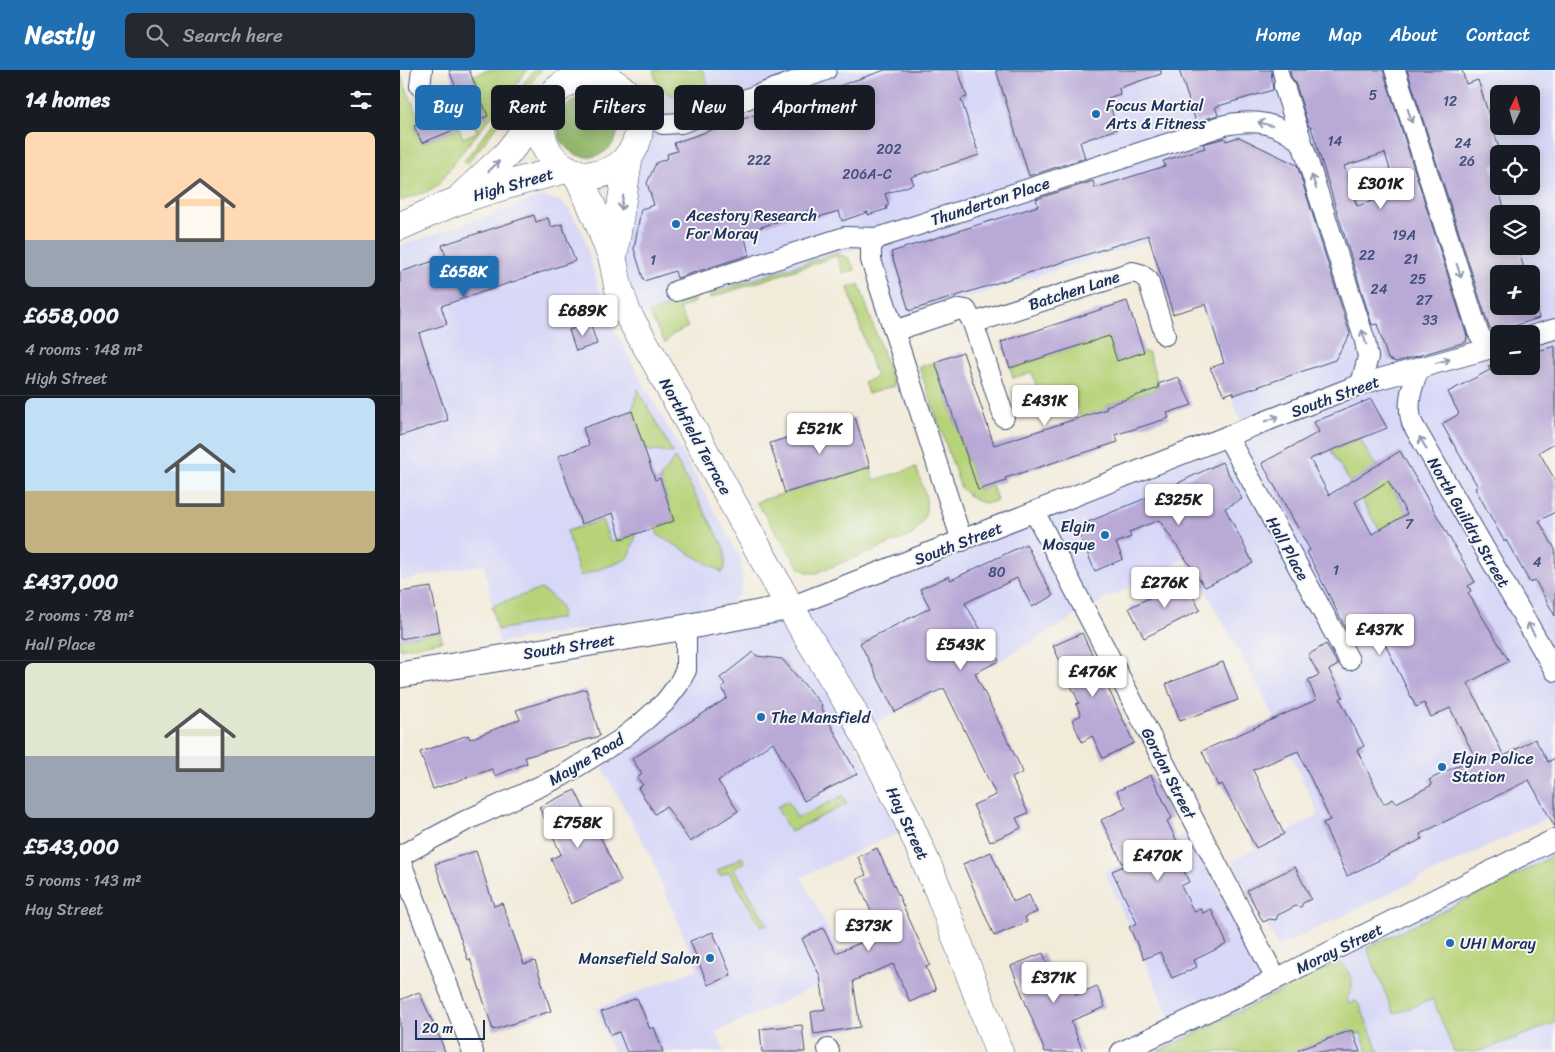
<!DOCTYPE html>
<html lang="en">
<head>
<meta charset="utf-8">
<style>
	:root { --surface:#171b24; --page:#242831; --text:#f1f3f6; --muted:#9ea1a6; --line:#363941; --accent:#1f6fb2 }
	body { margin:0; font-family:Sriracha,sans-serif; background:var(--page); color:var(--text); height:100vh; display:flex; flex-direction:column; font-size:19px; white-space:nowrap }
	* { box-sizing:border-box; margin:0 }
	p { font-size:16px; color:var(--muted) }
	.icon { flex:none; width:28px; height:28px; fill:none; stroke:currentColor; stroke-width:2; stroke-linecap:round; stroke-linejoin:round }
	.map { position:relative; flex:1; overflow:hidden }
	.panel { display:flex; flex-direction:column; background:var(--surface); width:400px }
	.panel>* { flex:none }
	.hud { position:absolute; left:15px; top:15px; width:475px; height:45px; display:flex; gap:10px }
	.needle { width:32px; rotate:5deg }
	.controls { position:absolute; left:1090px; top:15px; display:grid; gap:10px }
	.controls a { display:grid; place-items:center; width:50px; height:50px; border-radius:8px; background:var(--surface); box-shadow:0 2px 12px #0003; font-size:25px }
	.scale { position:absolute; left:15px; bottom:12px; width:70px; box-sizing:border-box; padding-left:5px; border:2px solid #1b2f5e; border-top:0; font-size:14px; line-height:18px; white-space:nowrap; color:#1b2f5e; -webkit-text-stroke:4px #f6f6f2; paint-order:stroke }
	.price { position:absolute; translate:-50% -42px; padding:0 11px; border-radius:5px; background:#fff; color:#222; font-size:16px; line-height:32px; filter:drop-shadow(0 1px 2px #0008) }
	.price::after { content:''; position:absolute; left:50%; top:30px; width:15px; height:11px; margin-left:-8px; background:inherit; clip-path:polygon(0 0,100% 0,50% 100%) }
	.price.on { background:var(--accent); color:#fff }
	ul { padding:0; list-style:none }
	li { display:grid; align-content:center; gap:10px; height:265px; padding:0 25px }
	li+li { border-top:1px solid var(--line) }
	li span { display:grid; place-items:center; height:155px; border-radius:8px; color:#555 }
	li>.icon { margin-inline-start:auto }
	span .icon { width:90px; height:90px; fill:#fffc; stroke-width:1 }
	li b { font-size:21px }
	h2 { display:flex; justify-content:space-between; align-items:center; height:60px; padding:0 25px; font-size:21px }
	.chip { padding:0 18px; border-radius:8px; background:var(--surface); box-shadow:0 2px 12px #0003; font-size:18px; line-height:45px }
	.chip.on { background:var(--accent); color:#fff }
	header { display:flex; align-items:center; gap:30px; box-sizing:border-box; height:70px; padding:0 25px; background:var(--accent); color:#fff }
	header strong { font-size:24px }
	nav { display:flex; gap:28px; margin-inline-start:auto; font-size:18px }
	.search { width:350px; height:45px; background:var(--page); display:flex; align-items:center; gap:12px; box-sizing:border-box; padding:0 18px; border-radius:8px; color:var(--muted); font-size:19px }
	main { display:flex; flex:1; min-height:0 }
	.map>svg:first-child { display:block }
	.built { fill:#d7d7f8; fill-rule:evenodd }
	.green { fill:#b7d379; stroke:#69816c }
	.forest { fill:#91b569; stroke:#567264 }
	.building { fill:#b9a9d6; fill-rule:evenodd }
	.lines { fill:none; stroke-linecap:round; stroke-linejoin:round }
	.pedestrian-casing { stroke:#3b4b71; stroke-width:17 }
	.minor-casing { stroke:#3b4b71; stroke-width:22 }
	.tertiary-casing { stroke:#3b4b71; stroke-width:27 }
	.primary-casing { stroke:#3b4b71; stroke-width:29 }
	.trunk-casing { stroke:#3b4b71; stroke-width:29 }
	.pedestrian { stroke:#fff; stroke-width:15 }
	.minor { stroke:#fff; stroke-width:20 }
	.tertiary { stroke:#fff; stroke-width:25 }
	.primary { stroke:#fff; stroke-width:28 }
	.trunk { stroke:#fff; stroke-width:28 }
	.oneway { stroke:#8d97ae }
	.poi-dot { fill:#1f6fb2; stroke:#f6f6f2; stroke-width:2 }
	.labels { text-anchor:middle; stroke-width:4; stroke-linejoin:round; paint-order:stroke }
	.number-label { font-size:14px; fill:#424e7c }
	.poi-label { font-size:16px; fill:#1b2f5e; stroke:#f6f6f2; text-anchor:start }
	.street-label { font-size:16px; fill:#1b2f5e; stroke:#f6f6f2 }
</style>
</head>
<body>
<header>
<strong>Nestly</strong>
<div class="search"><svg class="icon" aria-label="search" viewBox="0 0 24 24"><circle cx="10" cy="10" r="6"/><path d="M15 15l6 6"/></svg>Search here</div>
<nav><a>Home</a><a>Map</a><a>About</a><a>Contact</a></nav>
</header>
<main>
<section class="panel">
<h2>14 homes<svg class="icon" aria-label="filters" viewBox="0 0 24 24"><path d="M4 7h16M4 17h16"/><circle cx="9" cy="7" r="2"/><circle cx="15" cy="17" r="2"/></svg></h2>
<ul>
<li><span style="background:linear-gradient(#ffd9b3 70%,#9aa5b1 0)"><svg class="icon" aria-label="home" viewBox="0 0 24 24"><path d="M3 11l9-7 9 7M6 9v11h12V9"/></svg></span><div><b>£658,000</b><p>4 rooms · 148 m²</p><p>High Street</p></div></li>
<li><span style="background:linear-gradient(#bfe0f5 60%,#c2b280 0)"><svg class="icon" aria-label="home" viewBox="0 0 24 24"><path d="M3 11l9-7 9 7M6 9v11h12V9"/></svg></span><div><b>£437,000</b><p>2 rooms · 78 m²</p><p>Hall Place</p></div></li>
<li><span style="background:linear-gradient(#dfe7d0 60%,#9aa5b1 0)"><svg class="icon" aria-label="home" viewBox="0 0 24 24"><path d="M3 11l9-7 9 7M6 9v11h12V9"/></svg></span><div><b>£543,000</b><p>5 rooms · 143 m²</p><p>Hay Street</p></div></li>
</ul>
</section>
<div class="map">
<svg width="1155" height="982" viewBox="0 0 1155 982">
	<rect width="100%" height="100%" fill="#f6f6f2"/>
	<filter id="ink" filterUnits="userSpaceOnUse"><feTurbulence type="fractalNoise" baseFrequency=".02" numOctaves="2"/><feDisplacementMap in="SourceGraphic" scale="10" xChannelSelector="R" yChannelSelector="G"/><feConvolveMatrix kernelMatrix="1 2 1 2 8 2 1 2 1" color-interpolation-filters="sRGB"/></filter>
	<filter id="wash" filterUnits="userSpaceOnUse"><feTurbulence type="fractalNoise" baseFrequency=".0096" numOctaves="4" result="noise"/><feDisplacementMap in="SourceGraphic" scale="20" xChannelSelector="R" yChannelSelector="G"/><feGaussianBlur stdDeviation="1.12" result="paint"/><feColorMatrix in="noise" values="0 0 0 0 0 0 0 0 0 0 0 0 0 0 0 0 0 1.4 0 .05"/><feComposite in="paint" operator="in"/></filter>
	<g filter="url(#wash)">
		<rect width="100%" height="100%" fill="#f3ebda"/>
		<g class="built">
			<path d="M 303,0 L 1155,0 L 1155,376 L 1140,384 L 1155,410 L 1155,744 L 878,877 L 832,791 L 919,745 L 866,631 L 810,529 L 785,489 L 700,532 L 599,591 L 451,665 L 501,763 L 491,766 L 401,807 L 450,901 L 316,962 L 325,982 L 213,982 L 196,938 L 297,899 L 252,789 L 204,701 L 206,684 L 275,628 L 293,562 L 843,361 L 779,162 L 498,249 L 474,173 L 309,224 L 293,227 L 238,246 L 222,199 L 232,101 L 266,24 L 271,26 L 309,17 ZM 1099,24 L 1131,24 L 1131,56 L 1099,56 ZM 1099,84 L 1131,84 L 1131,116 L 1099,116 ZM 1099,144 L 1131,144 L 1131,176 L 1099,176 ZM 1099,204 L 1131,204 L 1131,236 L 1099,236 ZM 1099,264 L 1131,264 L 1131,296 L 1099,296 Z"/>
			<polygon points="141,127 159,130 168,138 183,163 207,247 341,489 343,510 340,524 329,535 99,573 84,494 0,511 0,176"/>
			<polygon points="790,761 863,911 1145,775 1155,784 1155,982 735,982 777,962 704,802"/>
		</g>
		<g class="green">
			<polygon points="87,0 127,0 100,36 58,87 38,115 28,121 0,131 0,4 21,53 14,56 22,73 59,58 63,68 77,62 73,52 88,46 72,6"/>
			<polygon points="134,0 141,0 67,94 64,91"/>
			<path d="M 253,0 L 303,0 L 309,17 C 282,26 262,36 253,0 Z"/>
			<polygon points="436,183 449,188 455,200 443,203 437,186 310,228 309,224"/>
			<polygon points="459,214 494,316 468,324 464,312 476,307 448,218"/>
			<polygon points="293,227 296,231 279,239 288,257 272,265 265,273 249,243"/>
			<polygon points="709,266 717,291 744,282 749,283 759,318 706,336 707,339 681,348 672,322 641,332 632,302 613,308 610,298"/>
			<path d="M 535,292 L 578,420 L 592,415 L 597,431 C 581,436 572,430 561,418 L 519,297 Z"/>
			<polygon points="238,319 273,383 245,380 232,341"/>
			<polygon points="960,369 975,395 978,394 1007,444 980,460 931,381"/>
			<polygon points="275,388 325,479 325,499 322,502 258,465 255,457 274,451 260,408"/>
			<path d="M 470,397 L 475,410 L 516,397 C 525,425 536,440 512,465 L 416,503 L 408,503 L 400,498 L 356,432 Z"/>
			<polygon points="202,450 210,472 236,464 230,485 223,491 180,506 167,461"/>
			<path d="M 141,519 C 151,526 164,533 161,548 L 97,560 L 92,536 Z"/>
			<polygon points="40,562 42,571 0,579 0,569"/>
			<polygon points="443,726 447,734 390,762 377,737 388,731 397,748"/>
			<polygon points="1155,784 1155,953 1078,982 1054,982 1033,929 994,944 967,878 1125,801"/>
			<polygon points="342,787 345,792 334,798 367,854 361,857 329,802 320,806 317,801"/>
			<path d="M 939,892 C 945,895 951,905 952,912 C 953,917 949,924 947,928 L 949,934 L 956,931 L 960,936 L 979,982 L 968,982 L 961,963 L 954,965 L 951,960 L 893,982 L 758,982 Z"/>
		</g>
		<circle class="forest" cx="188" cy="57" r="30"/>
		<g id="blocks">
			<g class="building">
				<polygon points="49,0 69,0 88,46 22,73 14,56 26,51 24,47 61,31"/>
				<polygon points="485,0 558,0 567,27 561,29 579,85 511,107 514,114 485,124 489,135 486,136 487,139 468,145 468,142 442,151 439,141 415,148 413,139 344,163 349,185 277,208 275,201 244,211 234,179 241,139 254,135 247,113 256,93 268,88 267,84 277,81 274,73"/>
				<polygon points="596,0 761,0 761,4 719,18 720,24 708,28 717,59 680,72 685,88 629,106"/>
				<polygon points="779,0 871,0 873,20 815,37 818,45 796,52"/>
				<path d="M 890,0 L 983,0 L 1067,266 L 1066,272 L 996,292 L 988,289 L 977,254 L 972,255 L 911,57 L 909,57 L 895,12 L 891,7 ZM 985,83 L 997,123 L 957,136 L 944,96 Z"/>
				<polygon points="1007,0 1062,0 1066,14 1078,10 1099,78 1099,92 1091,95 1106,144 1099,144 1099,176 1117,176 1126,204 1099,204 1099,236 1131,236 1131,222 1139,248 1095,262 1089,257"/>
				<polygon points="839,67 897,95 950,264 935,290 834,325 833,322 824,325 810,298 824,293 806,234 773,244 748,165 509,241 491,182 638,136 636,129 693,111 695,118 765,96 763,91 805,78 803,74 825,68 826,71"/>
				<polygon points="134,145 136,152 148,148 151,157 162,154 175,191 41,236 47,254 19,263 48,350 0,366 0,202 46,187 42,175"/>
				<polygon points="727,231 744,282 717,291 709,266 610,298 601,272"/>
				<polygon points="190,253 197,274 176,281 169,260"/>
				<polygon points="1155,276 1155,373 1139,382 1155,410 1155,442 1139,451 1155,479 1155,546 1135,510 1130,513 1106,470 1104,471 1075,418 1078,417 1042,354 1059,344 1048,322 1090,300 1088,296 1099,293 1099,296 1131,296 1131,283"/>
				<polygon points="563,282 594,375 707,339 706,336 759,318 758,314 778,307 792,335 767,343 769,348 715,365 718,372 605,408 606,411 578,420 535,292"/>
				<path d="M 971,329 L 987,358 L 910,389 L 929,425 L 1000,381 L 1075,512 L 1068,516 L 1071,521 L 1068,523 L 1109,591 L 1068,613 L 1104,686 L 1135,669 L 1148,692 L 1155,688 L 1155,757 L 1129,710 L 1020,764 L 1022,769 L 947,806 L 923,753 L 930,750 L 898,681 L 853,700 L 884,764 L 856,778 L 822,714 L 818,716 L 802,681 L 916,630 L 908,610 L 919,605 L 908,585 L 926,574 L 938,595 L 929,600 L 943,627 L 940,629 L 964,676 L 957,680 L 984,734 L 993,729 L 996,733 L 1032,715 L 1029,710 L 1075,687 L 1050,638 L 1031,647 L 1024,633 L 1016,637 L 984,572 L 980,574 L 972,558 L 951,569 L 907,482 L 910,480 L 862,393 L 919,362 L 914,352 ZM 988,411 L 1007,444 L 972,464 L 955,432 Z"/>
				<polygon points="232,341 255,410 260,408 274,451 221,469 213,443 181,454 158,386 189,375 183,358"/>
				<polygon points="455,347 470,397 385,423 370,373"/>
				<polygon points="822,392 842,429 825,438 853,493 805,517 759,450 729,462 731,467 716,473 723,489 695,501 676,457 751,426"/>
				<polygon points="626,474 653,526 632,537 617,508 565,533 599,591 575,603 623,702 612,708 628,743 616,748 621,758 590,772 573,735 596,725 544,618 495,642 460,573 530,538 520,519 549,506 551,510"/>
				<polygon points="785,510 800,540 744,568 729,538"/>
				<polygon points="31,517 40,562 0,569 0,522"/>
				<polygon points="682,563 734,673 703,688 692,666 682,672 672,650 681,645 676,634 679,633 653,576"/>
				<polygon points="353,582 357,586 382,589 422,635 421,637 457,704 404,731 373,672 318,711 338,741 290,772 266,736 255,744 238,718 243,715 237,708 242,704 232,689 327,628 322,617 325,614 320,608"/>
				<polygon points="823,592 838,630 780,651 766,614"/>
				<polygon points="186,619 200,666 125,687 127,693 95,706 92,699 33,719 20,682 68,665 70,669 120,649 116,640"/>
				<polygon points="751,705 772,748 767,751 790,798 784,801 789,812 781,816 794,842 801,839 803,843 811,839 827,874 794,890 797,897 772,908 760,882 744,889 729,857 737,853 712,801 724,796 701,750 726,738 717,721"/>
				<polygon points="175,720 198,767 200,766 221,811 171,834 151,789 161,784 139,737"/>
				<polygon points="477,778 530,895 526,897 536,920 510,932 493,894 453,911 460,957 414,964 411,942 425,939 420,906 402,869 423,858 436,883 472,868 467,857 476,853 457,809 466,805 458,787"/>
				<polygon points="76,781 94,836 102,833 124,894 135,891 151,941 93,960 70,889 68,890 35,794"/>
				<polygon points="591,782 613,832 629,825 637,842 625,847 627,852 594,866 563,794"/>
				<polygon points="895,797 911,829 903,833 901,837 896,836 878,845 876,850 870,849 863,852 847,820"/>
				<polygon points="313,862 331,905 308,915 290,871"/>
				<polygon points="643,883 653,908 666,902 676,925 697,916 705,937 671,951 683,982 645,982 611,896"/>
				<polygon points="19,922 40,968 45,982 0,982 0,930"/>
				<polygon points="237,928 250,959 254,957 263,982 227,982 219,962 211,965 201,942"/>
				<polygon points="402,955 405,982 362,982 360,959"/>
				<polygon points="952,960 960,982 899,982 898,980"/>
			</g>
		</g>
	</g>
	<g filter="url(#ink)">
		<use href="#blocks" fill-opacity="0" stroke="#3b4b71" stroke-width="1"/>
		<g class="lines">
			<g class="pedestrian-casing">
				<polyline id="pedestrian" points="880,0 884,16"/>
			</g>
			<g class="minor-casing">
				<g id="minor">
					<polyline points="995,0 1078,262 1084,271 1094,278"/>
					<polyline points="20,16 22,0"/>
					<polyline points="884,16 965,271 968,287 961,314"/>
					<polyline points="236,40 263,54 281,53 426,0"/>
					<polyline points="478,168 471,176 471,190 562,471"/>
					<path d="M 276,221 L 445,167 L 478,168 L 825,55 C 856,49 876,52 901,72"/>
					<polyline points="573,253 604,347"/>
					<polyline points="494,261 560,239 566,240 573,253 732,202 740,204 748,210 765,265"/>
					<polyline points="1131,266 1155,259"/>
					<path d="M 1020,297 C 1012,316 1006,332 1012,353 L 1155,601"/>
					<polyline points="827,366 949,590"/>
					<polyline points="635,443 876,909"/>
					<polyline points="390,537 961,314 1099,276"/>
					<polyline points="0,786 63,752 162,706 220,670 244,651 265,632 278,615 286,600 286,557"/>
					<polyline points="0,790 73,982"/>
					<polyline points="428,979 429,982"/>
					<polyline points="721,982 876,909 1155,769"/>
				</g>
			</g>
			<g class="tertiary-casing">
				<polyline id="tertiary" points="0,605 286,557 390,537"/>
			</g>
			<g class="primary-casing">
				<g id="primary">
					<polyline points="177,103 197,148 213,190 218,216 227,243 254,289 390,537 452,640 505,744 539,822 599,982"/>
					<polyline points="213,188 229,85"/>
				</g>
			</g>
			<g class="trunk-casing">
				<g id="trunk">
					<circle cx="190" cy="56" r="49"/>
					<polyline points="63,125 107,84 145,35"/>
					<path d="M 0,156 C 20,148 40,137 60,130 C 95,117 131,108 167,99"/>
				</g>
			</g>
			<use href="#pedestrian" class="pedestrian"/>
			<use href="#minor" class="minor"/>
			<use href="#tertiary" class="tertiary"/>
			<use href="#primary" class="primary"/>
			<use href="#trunk" class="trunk"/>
		</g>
		<defs><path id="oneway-shaft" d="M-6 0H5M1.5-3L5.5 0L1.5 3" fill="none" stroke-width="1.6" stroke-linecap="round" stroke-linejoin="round" transform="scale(1.25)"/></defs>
		<g class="oneway">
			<use href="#oneway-shaft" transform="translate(1010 46) rotate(72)"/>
			<use href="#oneway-shaft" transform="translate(865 54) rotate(-165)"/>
			<use href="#oneway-shaft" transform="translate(94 96) rotate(-44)"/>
			<use href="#oneway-shaft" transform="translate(914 112) rotate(-108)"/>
			<use href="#oneway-shaft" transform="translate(222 133) rotate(99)"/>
			<use href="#oneway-shaft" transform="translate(1059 201) rotate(72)"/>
			<use href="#oneway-shaft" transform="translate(964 267) rotate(-107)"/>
			<use href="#oneway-shaft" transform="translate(1043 291) rotate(-15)"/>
			<use href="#oneway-shaft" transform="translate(872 349) rotate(-21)"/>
			<use href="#oneway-shaft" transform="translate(1023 373) rotate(-120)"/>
			<use href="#oneway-shaft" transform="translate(1131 559) rotate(-120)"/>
		</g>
	</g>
	<g class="poi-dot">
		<circle cx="696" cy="44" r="5"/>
		<circle cx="276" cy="154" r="5"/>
		<circle cx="705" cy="465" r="5"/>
		<circle cx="361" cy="647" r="5"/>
		<circle cx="1042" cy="697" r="5"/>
		<circle cx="1050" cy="873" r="5"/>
		<circle cx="310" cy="888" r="5"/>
	</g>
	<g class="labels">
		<g class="number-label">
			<text x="973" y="30">5</text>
			<text x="1050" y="36">12</text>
			<text x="935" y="76">14</text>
			<text x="1063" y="78">24</text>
			<text x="489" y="84">202</text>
			<text x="359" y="95">222</text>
			<text x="1067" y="96">26</text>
			<text x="467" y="109">206A-C</text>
			<text x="1004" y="170">19A</text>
			<text x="967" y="190">22</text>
			<text x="1011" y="194">21</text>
			<text x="253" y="195">1</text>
			<text x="1018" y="214">25</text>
			<text x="979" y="224">24</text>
			<text x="1024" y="235">27</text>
			<text x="1030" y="255">33</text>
			<text x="1009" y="459">7</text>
			<text x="1137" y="497">4</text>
			<text x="936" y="505">1</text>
			<text x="597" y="507">80</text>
		</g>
		<g class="poi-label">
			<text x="706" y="41">Focus Martial<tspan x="706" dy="18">Arts &amp; Fitness</tspan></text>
			<text x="286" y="151">Acestory Research<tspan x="286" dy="18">For Moray</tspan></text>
			<text x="695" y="462" text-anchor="end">Elgin<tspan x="695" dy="18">Mosque</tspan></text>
			<text x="371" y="653">The Mansfield</text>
			<text x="1052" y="694">Elgin Police<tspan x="1052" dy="18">Station</tspan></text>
			<text x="1060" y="879">UHI Moray</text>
			<text x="300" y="894" text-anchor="end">Mansefield Salon</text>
		</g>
		<g class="street-label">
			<text transform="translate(113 114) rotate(-16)" y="6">High Street</text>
			<text transform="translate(590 131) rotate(-18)" y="6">Thunderton Place</text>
			<text transform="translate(674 220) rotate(-18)" y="6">Batchen Lane</text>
			<text transform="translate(935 326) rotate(-20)" y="6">South Street</text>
			<text transform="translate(296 366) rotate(61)" y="6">Northfield Terrace</text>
			<text transform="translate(1069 452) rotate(60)" y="6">North Guildry Street</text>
			<text transform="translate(558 473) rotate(-21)" y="6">South Street</text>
			<text transform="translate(888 478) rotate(61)" y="6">Hall Place</text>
			<text transform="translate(169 576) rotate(-9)" y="6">South Street</text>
			<text transform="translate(186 689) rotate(-31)" y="6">Mayne Road</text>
			<text transform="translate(769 703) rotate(63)" y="6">Gordon Street</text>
			<text transform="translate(508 753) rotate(65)" y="6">Hay Street</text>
			<text transform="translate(939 878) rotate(-26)" y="6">Moray Street</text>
		</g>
	</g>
</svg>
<div class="controls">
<a><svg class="needle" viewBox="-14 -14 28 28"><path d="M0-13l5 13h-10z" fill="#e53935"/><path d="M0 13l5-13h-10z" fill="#9ea1a6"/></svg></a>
<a><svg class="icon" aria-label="locate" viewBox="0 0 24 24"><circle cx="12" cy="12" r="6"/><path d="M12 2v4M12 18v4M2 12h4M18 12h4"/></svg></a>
<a><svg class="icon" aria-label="layers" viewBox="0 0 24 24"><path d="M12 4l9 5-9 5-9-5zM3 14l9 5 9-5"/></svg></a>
<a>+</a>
<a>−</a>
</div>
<div class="scale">20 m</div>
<b class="price" style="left:981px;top:140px">£301K</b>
<b class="price on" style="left:64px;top:228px">£658K</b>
<b class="price" style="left:183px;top:267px">£689K</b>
<b class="price" style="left:645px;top:357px">£431K</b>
<b class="price" style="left:420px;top:385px">£521K</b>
<b class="price" style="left:779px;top:456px">£325K</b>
<b class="price" style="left:765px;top:539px">£276K</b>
<b class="price" style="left:980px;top:586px">£437K</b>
<b class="price" style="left:561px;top:601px">£543K</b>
<b class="price" style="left:693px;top:628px">£476K</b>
<b class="price" style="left:178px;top:779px">£758K</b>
<b class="price" style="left:758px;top:812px">£470K</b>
<b class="price" style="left:469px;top:882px">£373K</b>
<b class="price" style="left:654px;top:934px">£371K</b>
<div class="hud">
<a class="chip on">Buy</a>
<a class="chip">Rent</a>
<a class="chip">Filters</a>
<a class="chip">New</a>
<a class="chip">Apartment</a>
</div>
</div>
</main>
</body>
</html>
